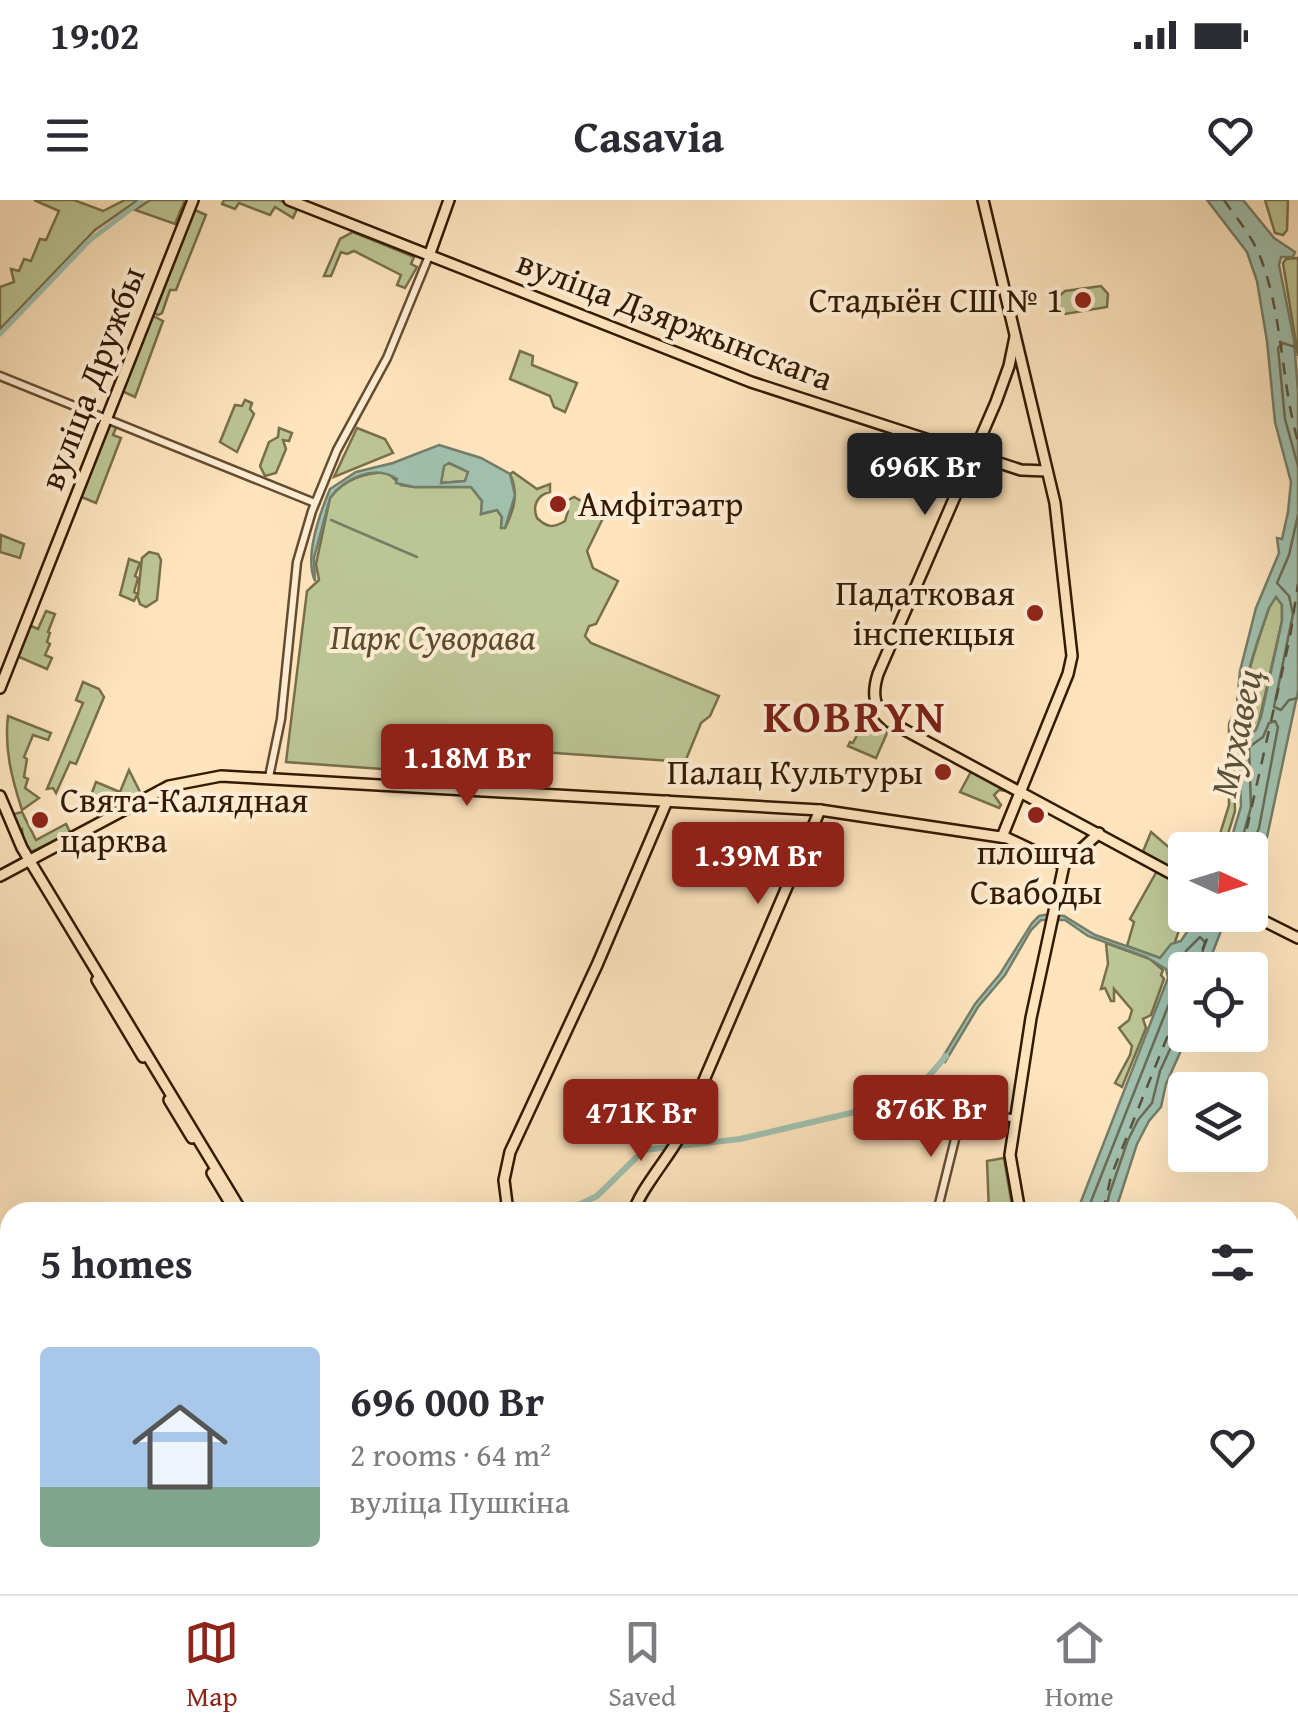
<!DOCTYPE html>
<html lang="en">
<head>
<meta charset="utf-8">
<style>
	:root { --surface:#fff; --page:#f7f7f7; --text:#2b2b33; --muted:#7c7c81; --line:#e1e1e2; --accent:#8f2418 }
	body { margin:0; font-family:"Gentium Book Plus",serif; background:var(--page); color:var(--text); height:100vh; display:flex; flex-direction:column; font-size:38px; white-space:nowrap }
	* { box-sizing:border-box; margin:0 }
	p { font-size:32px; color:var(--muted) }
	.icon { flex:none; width:55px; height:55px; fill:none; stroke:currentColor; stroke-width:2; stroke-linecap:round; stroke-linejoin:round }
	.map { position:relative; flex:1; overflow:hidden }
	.details { position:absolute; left:0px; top:1002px; width:1300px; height:392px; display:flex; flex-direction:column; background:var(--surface); border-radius:30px 30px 0 0; box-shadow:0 10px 40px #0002 }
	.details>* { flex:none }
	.needle { width:65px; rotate:94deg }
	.buttons { position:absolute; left:1168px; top:632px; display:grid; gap:20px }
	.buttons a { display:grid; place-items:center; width:100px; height:100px; border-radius:10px; background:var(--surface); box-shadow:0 10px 40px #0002; font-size:50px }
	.price { position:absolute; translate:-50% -85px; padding:0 22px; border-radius:10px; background:var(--accent); color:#fff; font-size:32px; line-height:65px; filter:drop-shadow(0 2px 5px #0008) }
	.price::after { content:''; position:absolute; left:50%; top:60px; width:30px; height:22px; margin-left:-15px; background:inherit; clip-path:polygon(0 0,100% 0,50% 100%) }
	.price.on { background:#222; color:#fff }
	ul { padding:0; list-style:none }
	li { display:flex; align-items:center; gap:30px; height:250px; padding:0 40px }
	li span { display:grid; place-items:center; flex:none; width:280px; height:200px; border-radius:10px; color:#555 }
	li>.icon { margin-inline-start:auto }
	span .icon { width:120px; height:120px; fill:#fffc; stroke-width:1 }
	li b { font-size:42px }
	h2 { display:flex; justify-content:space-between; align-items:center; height:120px; padding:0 40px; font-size:42px }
	.status { display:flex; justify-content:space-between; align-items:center; height:70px; padding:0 50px; background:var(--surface); direction:ltr }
	.status svg { height:28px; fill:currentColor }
	header { display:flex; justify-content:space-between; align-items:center; height:130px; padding:0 40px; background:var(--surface); font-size:45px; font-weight:700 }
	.tabs { display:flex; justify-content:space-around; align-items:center; height:140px; border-top:2px solid var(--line); background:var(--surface); font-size:28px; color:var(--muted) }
	.tabs a { display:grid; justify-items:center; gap:5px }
	.tabs .on { color:var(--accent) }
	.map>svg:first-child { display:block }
	.green { fill:#bcc594; stroke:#786f4a; stroke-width:2.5 }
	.water { fill:#a0bfad; stroke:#747d68; stroke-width:2.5; fill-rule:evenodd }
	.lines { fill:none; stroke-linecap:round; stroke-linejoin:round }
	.shore { stroke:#6a6c56; stroke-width:2.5 }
	.stream { stroke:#747d68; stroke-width:2.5 }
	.canal { stroke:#a0bfad; stroke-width:5 }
	.river { stroke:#a0bfad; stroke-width:6 }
	.ferry { stroke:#59533d; stroke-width:2.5; stroke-dasharray:12 10; stroke-linecap:butt }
	.minor-casing { stroke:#664c2f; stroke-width:11 }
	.major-casing { stroke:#331900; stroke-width:14 }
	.minor { stroke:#feedd4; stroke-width:6 }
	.major { stroke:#fde4bd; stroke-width:9 }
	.rail { stroke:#331900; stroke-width:2.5; stroke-dasharray:18 18; stroke-linecap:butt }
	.poi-dot { fill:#8f2418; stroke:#feedd4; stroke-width:4 }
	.labels { text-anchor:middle; stroke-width:8; stroke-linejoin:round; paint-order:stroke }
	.poi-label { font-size:35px; fill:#331900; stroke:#feedd4; text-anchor:end }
	.street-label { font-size:35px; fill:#331900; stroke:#feedd4 }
	.park-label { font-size:35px; font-style:italic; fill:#5c4d2c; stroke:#feedd4 }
	.water-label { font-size:38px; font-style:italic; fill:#59533d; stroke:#feedd4 }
	.district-label { font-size:45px; font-weight:bold; letter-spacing:2.5px; fill:#7a1f14; stroke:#feedd4 }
</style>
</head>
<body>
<div class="status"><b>19:02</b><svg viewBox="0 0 49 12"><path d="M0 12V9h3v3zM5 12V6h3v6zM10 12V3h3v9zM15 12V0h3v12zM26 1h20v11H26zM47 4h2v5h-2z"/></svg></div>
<header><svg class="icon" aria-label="menu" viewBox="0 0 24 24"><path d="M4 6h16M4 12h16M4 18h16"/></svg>Casavia<svg class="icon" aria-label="heart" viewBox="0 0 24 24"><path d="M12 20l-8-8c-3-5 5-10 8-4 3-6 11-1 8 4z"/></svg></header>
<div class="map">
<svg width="1298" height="1394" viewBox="0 0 1298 1394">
	<rect width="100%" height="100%" fill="#fde4bd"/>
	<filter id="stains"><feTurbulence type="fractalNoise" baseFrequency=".002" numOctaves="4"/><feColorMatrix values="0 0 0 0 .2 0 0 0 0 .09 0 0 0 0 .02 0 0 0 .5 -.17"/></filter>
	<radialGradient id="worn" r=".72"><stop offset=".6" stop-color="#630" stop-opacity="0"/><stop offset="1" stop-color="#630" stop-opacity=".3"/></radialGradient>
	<g class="green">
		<polygon points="34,0 74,0 103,11 125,0 138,0 95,30 0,129 0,87 14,82 11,69 19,71 24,59 31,61 40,39 46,40 59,11"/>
		<polygon points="150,0 185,0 175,24 135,10"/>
		<polygon points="224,0 279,0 297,9 293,18 275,7 270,15 239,3 235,9 222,4"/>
		<polygon points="1265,0 1288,0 1287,30 1283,35 1275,33"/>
		<polygon points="195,10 206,15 176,90 170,90 162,113 158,115 151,111"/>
		<polygon points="353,32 414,57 411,64 417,67 405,88 397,85 401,75 354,51 347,54 341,52 331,76 324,76 340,39"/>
		<polygon points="1298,58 1298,156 1283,63 1286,59"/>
		<polygon points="1101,86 1108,94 1107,107 1065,114 1061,111 1058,97 1065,91"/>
		<polygon points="151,115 163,121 135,197 122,191"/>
		<polygon points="520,151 533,156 532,165 577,183 565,212 554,207 550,196 510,179"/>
		<polygon points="245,200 252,203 250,209 254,214 237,252 220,242 235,205 242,206"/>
		<polygon points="107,223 118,223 113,235 121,238 96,303 79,296"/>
		<polygon points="279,228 292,233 289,241 283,240 286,249 276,273 265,276 260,266 269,242 278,237"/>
		<polygon points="357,228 385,239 393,253 334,277"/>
		<polygon points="449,263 469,272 465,281 441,283 444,265"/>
		<path d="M 387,272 L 401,285 L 414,287 L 471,287 L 482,301 L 481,314 L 497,310 L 502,317 L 501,327 L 505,328 C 514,310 519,293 510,274 L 513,272 L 537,289 L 550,284 L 550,292 C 537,295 532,306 537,318 C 547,328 554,328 565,321 L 568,311 L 565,302 L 574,297 L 605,314 L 587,351 L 593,368 L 618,381 L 596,424 L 589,426 L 585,436 L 591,443 L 719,496 L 710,516 L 701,523 L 685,562 L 541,552 L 509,539 L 493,577 L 286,562 L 307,391 L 319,380 L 316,364 L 330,298 C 344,279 364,273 387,272 Z"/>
		<polygon points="1,335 24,344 20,358 0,352"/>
		<polygon points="149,352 158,354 161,360 157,400 146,407 140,404 137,395 134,401 120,395 129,359 140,363 135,376 138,378 134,392 138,394 142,358"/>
		<path d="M 1277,397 L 1282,405 L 1282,421 L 1258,526 L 1250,534 L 1245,530 C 1239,487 1258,442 1271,402 Z"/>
		<polygon points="46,411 55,414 48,432 50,433 47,442 50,444 45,455 52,458 47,469 17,456 29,425 38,429"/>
		<polygon points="83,482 99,489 104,497 76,564 70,562 56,593 53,588 47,589 83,503 76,500"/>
		<path d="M 8,516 L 51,533 L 48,540 L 33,535 L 24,557 L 27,559 L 24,577 L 28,579 L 25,588 L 39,598 L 22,610 C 12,579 4,549 8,516 Z"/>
		<polygon points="1232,517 1235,611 1223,650 1215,650 1229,605 1229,524"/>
		<polygon points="875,523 887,533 876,558 848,546 850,542 853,543 858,533 871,533"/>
		<polygon points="973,568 1008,587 1007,591 999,590 994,595 1001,605 999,608 960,592"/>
		<polygon points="129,570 142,596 115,610 110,601 95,609 87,606 96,582 120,592"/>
		<polygon points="22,612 36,640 66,624 71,634 31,652 23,638 22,629 18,629 10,615"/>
		<polygon points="1151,632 1185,661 1185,677 1142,654"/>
		<polygon points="1157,671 1185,687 1185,715 1194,715 1191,721 1181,724 1175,742 1160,758 1127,746 1134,722 1130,719"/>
		<polygon points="1106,743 1150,759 1163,770 1161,775 1164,779 1151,815 1143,819 1146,828 1122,887 1115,883 1130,855 1132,846 1119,828 1129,820 1132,810 1114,789 1114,801 1111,801 1105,788 1101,789 1108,764"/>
		<polygon points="1004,958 1013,1012 989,1012 987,961"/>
		<polygon points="0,1179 10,1197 10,1309 0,1309"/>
		<polygon points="1133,1385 1200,1385 1200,1394 1132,1394"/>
	</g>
	<g class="water">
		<path d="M 1207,0 L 1243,0 L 1274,38 L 1295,52 L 1293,57 L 1281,57 L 1279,65 L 1294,140 L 1298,192 L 1298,491 L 1267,637 L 1250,666 L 1250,650 L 1228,650 L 1241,606 L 1237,504 L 1240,471 L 1256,408 L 1279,353 L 1277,338 L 1282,339 L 1288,312 L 1291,282 L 1275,222 L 1267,141 L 1257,81 L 1247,52 ZM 1276,397 L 1282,405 L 1282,421 L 1261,517 L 1256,530 L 1250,534 L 1245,530 C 1238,489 1256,446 1269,408 Z"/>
		<path d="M 439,245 L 481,258 L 510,274 L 515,295 L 505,328 L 501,328 L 502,317 L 497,310 L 481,314 L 482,301 L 471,287 L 414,287 L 396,283 L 397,279 C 375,264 344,278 330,298 L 314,358 L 315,381 C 304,357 320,313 330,289 L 356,272 L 393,263 ZM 449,263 L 468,272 L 465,281 L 441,283 L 444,266 Z"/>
		<polygon points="1049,714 1064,716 1095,735 1160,758 1171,744 1181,741 1198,715 1227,715 1206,770 1185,770 1185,835 1188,835 1166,884 1161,907 1149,921 1137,944 1115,1012 1080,1012 1080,1004 1168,778 1166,769 1146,757 1088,736 1065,720 1041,720 1031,730 1005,775 978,807 945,862 941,860 975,804 1000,774 1032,723 1039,716"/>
	</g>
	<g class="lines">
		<g class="shore">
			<polyline points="1298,148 1283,143 1278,148 1285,219 1298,266"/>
			<polyline points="1298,315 1289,355 1277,383 1289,396 1293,414 1274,507 1281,510 1289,500 1298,498"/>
			<polyline points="1239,650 1251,607 1249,547 1263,537 1269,523 1275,521 1278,527 1259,628 1250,650"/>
			<polyline points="1089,1012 1090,1004 1178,781 1186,751 1200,737 1205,742 1198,770"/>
			<polyline points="1106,1012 1109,995 1128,940 1138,920 1152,903 1160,871 1178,832 1185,826"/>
		</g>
		<g class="stream">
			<polyline points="331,320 417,357"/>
			<polyline points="402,1385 403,1394"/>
		</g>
		<polyline class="canal" points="0,134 90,40 143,0"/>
		<g class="river">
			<polyline points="564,1012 597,996 644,950 740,939 889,904 929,876 946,856"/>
			<polyline points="0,1328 10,1323"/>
		</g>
		<g class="ferry">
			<path d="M 1224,0 C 1237,19 1253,37 1261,59 C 1283,117 1281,182 1298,242"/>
			<polyline points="1242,650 1290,437 1298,384"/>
			<polyline points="1194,770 1217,715"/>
			<polyline points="1103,1012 1111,976 1185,793"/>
			<polyline points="1109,1394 1110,1385"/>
		</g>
		<g class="minor-casing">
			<g id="minor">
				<polyline points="0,176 315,303"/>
				<polyline points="269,577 281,519 297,362 312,311 337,250 387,158 429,56"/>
				<polyline points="937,1012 961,915 1013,918"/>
			</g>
		</g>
		<g class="major-casing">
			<g id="major">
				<polyline points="289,0 751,182 1021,270 1047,271"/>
				<polyline points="983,0 1055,303 1072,456 1068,474 1002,637"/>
				<polyline points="429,56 449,0"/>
				<path d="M 1015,137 L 1009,166 L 996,202 L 878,474 C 872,493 873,508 890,522 L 1185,681"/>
				<polyline points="0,488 193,0"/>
				<polyline points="0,596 22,648 242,1012"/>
				<polyline points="0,676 169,586 221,576 820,610 1007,638 1064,665"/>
				<polyline points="1250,714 1298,738"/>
				<polyline points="97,780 143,857"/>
				<polyline points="169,900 192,938"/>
				<polyline points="212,973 230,1003"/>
				<polyline points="508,1012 504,980 510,952 597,765 667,601"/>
				<path d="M 634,1012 C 637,994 669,957 680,936 L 820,610"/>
				<polyline points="1020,1012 1010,955 1031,818 1064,665 1099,633"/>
				<polyline points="468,1385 475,1394"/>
				<polyline points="553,1394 570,1385"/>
				<polyline points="1039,1394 1043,1385"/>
			</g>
		</g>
		<use href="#minor" class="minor"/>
		<use href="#major" class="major"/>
		<g class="rail">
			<polyline points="1290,1343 1298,1328"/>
			<polyline points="1264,1394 1268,1385"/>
		</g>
	</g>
	<g class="poi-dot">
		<circle cx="1083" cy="100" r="10"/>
		<circle cx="558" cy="304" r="10"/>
		<circle cx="1035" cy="413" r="10"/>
		<circle cx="943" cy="572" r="10"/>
		<circle cx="1036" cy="615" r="10"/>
		<circle cx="40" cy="620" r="10"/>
	</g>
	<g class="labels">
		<g class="poi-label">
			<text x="1063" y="112">Стадыён СШ № 1</text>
			<text x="578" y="316" text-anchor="start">Амфітэатр</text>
			<text x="1015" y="405">Падатковая<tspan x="1015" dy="40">інспекцыя</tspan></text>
			<text x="923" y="584">Палац Культуры</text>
			<text x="60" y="612" text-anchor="start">Свята-Калядная<tspan x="60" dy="40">царква</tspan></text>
			<text x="1036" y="664" text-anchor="middle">плошча<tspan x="1036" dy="40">Свабоды</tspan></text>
		</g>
		<g class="street-label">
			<text transform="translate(675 120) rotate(21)" y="12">вуліца Дзяржынскага</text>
			<text transform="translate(92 178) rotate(-69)" y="12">вуліца Дружбы</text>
		</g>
		<g class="park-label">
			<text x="433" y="449">Парк Суворава</text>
		</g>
		<g class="water-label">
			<text transform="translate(1236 533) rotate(-78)" y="13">Мухавец</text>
		</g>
		<g class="district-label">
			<text x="855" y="532">KOBRYN</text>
		</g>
	</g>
	<rect width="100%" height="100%" filter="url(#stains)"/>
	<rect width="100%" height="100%" fill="url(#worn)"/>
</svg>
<div class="buttons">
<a><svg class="needle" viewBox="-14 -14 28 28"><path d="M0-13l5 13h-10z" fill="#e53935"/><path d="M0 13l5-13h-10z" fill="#7c7c81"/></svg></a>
<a><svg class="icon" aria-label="locate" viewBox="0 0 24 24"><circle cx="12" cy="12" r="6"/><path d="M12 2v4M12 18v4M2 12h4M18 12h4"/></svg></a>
<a><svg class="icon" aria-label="layers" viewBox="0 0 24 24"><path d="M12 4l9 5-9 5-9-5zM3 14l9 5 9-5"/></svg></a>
</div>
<b class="price on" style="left:925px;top:318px">696K Br</b>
<b class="price" style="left:467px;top:609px">1.18M Br</b>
<b class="price" style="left:758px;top:707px">1.39M Br</b>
<b class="price" style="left:931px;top:960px">876K Br</b>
<b class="price" style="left:641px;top:964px">471K Br</b>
<section class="details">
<h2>5 homes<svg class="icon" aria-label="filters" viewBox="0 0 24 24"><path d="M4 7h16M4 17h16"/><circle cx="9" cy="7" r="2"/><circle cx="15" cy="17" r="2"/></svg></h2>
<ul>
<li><span style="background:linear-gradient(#a9c7e8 70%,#7fa58c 0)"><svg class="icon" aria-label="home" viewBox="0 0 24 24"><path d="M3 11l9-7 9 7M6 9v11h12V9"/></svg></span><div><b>696 000 Br</b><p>2 rooms · 64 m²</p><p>вуліца Пушкіна</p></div><svg class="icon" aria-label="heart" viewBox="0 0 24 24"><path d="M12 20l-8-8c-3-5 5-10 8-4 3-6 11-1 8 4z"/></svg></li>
</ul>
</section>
</div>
<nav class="tabs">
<a class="on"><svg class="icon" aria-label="map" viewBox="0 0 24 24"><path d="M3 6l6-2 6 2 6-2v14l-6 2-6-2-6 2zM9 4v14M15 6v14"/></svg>Map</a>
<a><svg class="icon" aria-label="saved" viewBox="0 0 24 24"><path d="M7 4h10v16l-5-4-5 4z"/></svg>Saved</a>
<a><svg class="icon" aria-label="home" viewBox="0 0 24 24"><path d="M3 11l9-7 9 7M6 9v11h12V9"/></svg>Home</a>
</nav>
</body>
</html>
